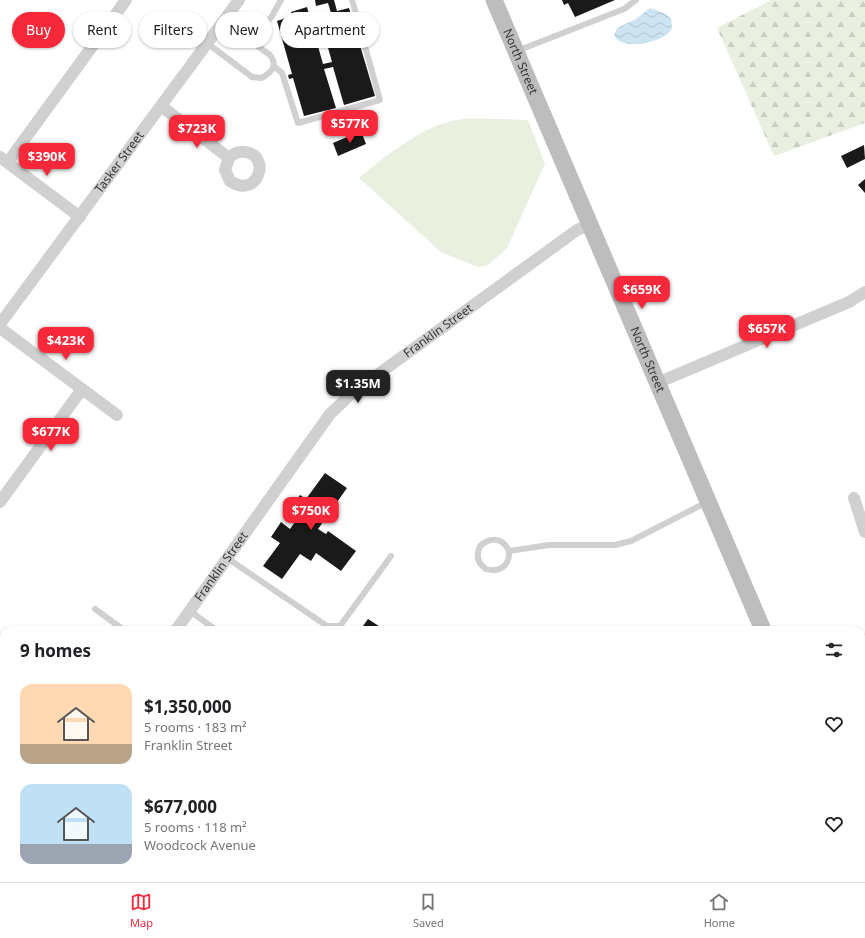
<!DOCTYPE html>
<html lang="en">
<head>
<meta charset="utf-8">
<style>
	:root { --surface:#fff; --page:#f6f6f6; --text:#202124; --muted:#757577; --line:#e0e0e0; --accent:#f72839 }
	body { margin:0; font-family:"Noto Sans",sans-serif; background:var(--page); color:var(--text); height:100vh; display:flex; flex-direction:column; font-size:15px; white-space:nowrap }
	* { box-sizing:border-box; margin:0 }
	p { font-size:13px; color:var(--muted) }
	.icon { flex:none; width:22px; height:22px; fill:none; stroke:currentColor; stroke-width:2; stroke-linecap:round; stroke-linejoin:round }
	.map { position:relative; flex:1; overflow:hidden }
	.side { position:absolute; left:0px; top:626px; width:865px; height:256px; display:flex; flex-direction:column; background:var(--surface); border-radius:12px 12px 0 0; box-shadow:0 1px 3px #0004 }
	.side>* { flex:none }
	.guide { position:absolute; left:12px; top:12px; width:400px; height:36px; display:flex; gap:8px }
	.price { position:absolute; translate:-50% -34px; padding:0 9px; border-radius:8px; background:var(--accent); color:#fff; font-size:13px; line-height:26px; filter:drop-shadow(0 1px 2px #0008) }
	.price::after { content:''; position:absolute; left:50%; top:24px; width:12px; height:9px; margin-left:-6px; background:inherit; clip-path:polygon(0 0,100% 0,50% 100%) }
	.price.active { background:#222; color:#fff }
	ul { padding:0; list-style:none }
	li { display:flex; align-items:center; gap:12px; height:100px; padding:0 20px }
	li span { display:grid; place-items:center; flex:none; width:112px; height:80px; border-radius:12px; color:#555 }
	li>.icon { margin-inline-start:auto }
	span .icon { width:48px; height:48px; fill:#fffc; stroke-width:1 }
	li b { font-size:17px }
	h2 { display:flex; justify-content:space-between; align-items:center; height:48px; padding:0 20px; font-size:17px }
	.tag { padding:0 14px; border-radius:18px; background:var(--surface); box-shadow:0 1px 3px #0004; font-size:14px; line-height:36px }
	.tag.active { background:var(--accent); color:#fff }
	.dock { display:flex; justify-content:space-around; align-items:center; height:56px; border-top:1px solid var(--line); background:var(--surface); font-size:11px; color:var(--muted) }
	.dock a { display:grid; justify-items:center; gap:2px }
	.dock .active { color:var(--accent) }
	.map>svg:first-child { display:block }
	.forest { fill:url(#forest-firs) }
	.green { fill:#e9f0e0 }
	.water { fill:url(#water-waves) }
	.building { fill:#1a1a1a }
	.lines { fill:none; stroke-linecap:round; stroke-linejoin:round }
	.lane { stroke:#d0d0d0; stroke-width:6 }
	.street { stroke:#d0d0d0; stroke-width:12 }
	.secondary { stroke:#bdbdbd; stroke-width:17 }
	.labels { text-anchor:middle; stroke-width:4; stroke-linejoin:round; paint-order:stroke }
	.street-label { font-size:12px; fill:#333; stroke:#fff }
</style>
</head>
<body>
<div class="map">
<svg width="865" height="882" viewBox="0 0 865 882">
	<defs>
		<pattern id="forest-firs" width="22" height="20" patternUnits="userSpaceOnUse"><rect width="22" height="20" fill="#e9f0e0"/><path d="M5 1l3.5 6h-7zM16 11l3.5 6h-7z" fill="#c8cec1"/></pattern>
		<pattern id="water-waves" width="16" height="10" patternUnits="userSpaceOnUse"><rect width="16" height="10" fill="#cce3f1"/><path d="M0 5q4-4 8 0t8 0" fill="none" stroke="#b0c3cf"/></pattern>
	</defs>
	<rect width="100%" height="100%" fill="#fff"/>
	<polygon class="forest" points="771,0 865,0 865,123 774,156 717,28"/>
	<path class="green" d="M 501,119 L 528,120 L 545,164 L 507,248 L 487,266 L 478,267 L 441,252 L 359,178 C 386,156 417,130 451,121 C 467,117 485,119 501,119 Z"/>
	<path class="water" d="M 650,8 L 664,13 L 671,18 L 672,28 C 665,43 621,52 614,35 L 617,28 L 636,19 Z"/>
	<g class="building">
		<polygon points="315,0 334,0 337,11 349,8 375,96 344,105 333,67 324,69 336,108 304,116 293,78 289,79 288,75 292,74 277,21 292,16 291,12 307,7 323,64 332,62 319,16 331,13 328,3 316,6"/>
		<polygon points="562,0 615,0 575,17 568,3 564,5"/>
		<polygon points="361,131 366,144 338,156 333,143"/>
		<polygon points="864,145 865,159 847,168 841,156"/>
		<polygon points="865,179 865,193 858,185"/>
		<polygon points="325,473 347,488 318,529 326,534 328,531 356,551 341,571 316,553 311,561 300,554 282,579 263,566 280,543 271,537 281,522 290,529 300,515 291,508 300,495 306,499"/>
		<polygon points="368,619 385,630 360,630"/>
	</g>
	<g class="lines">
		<g class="lane">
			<polyline points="252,42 272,16 281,0"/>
			<path d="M 207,43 L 252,77 L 262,78 C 272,72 278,65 270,55 L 223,21"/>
			<polyline points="517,51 624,9 636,0"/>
			<polyline points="274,66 282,73 298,123 380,100 352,0"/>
			<path d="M 509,551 C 510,566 499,573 486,569 C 477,563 476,555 480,546 C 491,536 503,538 509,551 L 549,545 L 615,545 L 631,541 L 707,502"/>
			<polyline points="227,558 327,626 340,626 391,556"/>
			<polyline points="95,609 124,630"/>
			<polyline points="190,611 216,630"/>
		</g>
		<g class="street">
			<path d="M 161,106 L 229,158 C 233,154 238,151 245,152 C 272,155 258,200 230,181 L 225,170 L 229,158"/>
			<polyline points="0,157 80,217"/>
			<polyline points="8,162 126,0"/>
			<path id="s1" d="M 0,324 L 239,0"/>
			<polyline points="0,328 117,415"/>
			<polyline points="657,383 849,302 865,292"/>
			<polyline points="854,498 865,532"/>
			<polyline points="0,502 82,389"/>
			<path id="s2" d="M 176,630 L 330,414 L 351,394 L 377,375 L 577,230 L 589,225"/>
			<polyline points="861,666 865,664"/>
			<polyline points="0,860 4,863"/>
			<polyline points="0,877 4,871"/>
			<polyline points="128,882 131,878"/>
			<polyline points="345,882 350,878"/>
			<polyline points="626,882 632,878"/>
		</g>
		<g class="secondary">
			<path id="s3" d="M 494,0 L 763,630"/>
			<polyline points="861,856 865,867"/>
		</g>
	</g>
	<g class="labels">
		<g class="street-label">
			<text dy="4" stroke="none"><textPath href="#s3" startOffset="67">North Street</textPath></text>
			<text dy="4" stroke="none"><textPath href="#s1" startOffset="201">Tasker Street</textPath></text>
			<text dy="4" stroke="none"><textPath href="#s2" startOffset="402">Franklin Street</textPath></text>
			<text dy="4" stroke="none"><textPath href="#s3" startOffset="391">North Street</textPath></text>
			<text dy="4" stroke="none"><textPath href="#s2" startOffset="78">Franklin Street</textPath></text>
		</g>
	</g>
</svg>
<b class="price" style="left:350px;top:144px">$577K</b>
<b class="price" style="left:197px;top:149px">$723K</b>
<b class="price" style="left:47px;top:177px">$390K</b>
<b class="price" style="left:642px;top:310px">$659K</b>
<b class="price" style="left:767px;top:349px">$657K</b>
<b class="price" style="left:66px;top:361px">$423K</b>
<b class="price active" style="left:358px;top:404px">$1.35M</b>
<b class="price" style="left:51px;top:452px">$677K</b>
<b class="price" style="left:311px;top:531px">$750K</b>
<div class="guide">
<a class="tag active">Buy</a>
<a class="tag">Rent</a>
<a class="tag">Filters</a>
<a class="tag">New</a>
<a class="tag">Apartment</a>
</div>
<section class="side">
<h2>9 homes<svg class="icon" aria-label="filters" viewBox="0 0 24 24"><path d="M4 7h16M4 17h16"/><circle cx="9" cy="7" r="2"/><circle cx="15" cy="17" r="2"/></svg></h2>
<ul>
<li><span style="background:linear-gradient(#ffd9b3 75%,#b9a48a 0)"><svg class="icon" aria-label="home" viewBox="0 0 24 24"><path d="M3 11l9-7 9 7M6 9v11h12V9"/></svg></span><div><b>$1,350,000</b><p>5 rooms · 183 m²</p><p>Franklin Street</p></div><svg class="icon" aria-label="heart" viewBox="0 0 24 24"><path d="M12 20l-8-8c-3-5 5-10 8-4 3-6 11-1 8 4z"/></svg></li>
<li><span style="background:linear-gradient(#bfe0f5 75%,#9aa5b1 0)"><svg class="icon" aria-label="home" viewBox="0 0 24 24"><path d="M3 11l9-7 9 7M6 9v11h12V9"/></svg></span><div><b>$677,000</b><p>5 rooms · 118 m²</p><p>Woodcock Avenue</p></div><svg class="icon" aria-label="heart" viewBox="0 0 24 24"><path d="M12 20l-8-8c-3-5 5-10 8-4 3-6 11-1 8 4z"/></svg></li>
</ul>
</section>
</div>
<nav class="dock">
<a class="active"><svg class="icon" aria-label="map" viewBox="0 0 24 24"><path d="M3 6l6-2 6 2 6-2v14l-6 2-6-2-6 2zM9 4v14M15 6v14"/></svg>Map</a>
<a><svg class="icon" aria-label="saved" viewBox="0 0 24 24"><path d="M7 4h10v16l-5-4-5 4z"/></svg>Saved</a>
<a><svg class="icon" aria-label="home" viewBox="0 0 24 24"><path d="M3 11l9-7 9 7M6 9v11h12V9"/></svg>Home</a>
</nav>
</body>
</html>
